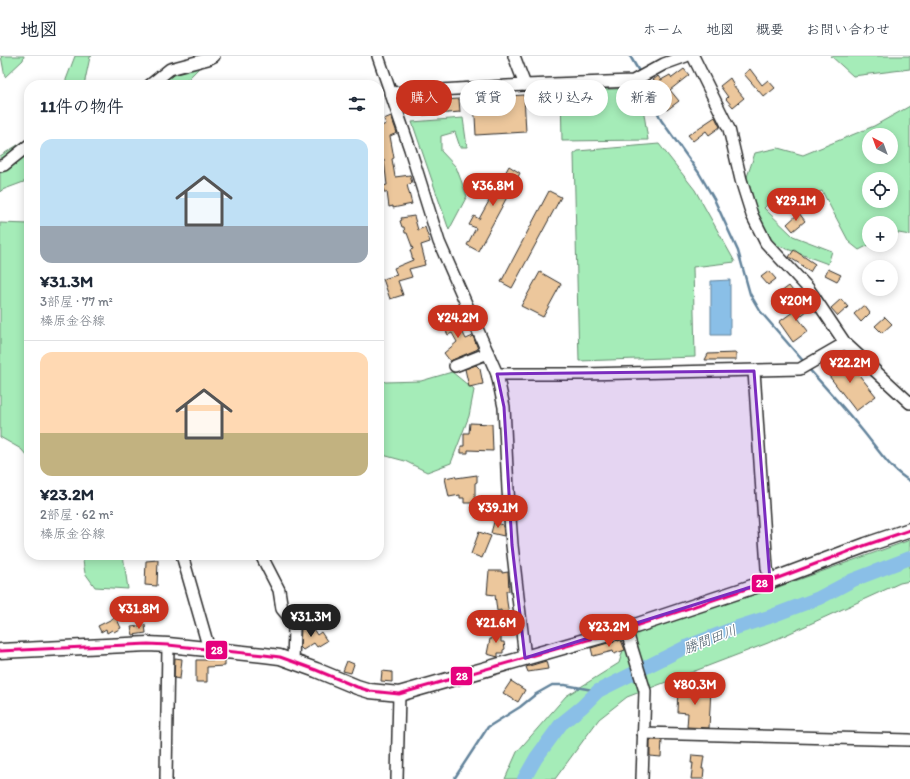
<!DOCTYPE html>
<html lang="ja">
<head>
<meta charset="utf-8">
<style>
	:root { --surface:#fff; --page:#f6f6f7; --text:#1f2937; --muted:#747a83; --line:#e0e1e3; --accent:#c8321e }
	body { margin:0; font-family:Itim,"Klee One",sans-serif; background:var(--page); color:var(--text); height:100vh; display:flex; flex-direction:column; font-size:15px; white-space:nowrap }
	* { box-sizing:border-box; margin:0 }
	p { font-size:13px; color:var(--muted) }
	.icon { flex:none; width:22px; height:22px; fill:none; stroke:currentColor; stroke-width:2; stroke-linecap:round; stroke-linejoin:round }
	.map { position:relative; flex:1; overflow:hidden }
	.details { position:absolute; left:24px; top:24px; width:360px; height:480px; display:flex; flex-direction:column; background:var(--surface); border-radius:16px; box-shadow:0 2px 10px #0003 }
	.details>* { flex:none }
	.hud { position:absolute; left:396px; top:24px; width:380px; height:36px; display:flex; gap:8px }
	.needle { width:26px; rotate:319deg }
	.buttons { position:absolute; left:862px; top:72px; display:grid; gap:8px }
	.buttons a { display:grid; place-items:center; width:36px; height:36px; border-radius:50%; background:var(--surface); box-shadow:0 2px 10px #0003; font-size:20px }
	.price { position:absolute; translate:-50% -34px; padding:0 9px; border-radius:14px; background:var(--accent); color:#fff; font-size:13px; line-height:26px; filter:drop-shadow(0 1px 2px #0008) }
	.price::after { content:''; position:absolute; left:50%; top:24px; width:12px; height:9px; margin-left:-6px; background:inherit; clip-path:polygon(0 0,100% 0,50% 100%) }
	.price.on { background:#222; color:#fff }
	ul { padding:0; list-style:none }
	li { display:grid; align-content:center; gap:8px; height:212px; padding:0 16px }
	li+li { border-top:1px solid var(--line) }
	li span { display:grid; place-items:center; height:124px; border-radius:12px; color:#555 }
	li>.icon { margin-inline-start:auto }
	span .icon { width:72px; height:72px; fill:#fffc; stroke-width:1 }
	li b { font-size:17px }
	h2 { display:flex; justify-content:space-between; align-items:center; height:48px; padding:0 16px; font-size:17px }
	.pill { padding:0 14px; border-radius:18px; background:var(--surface); box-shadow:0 2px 10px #0003; font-size:14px; line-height:36px }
	.pill.on { background:var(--accent); color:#fff }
	header { display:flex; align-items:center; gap:24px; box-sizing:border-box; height:56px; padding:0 20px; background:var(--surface); border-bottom:1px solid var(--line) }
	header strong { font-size:19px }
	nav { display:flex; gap:22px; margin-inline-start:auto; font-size:14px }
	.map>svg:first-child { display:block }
	.green { fill:#a5ecb8; stroke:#688c72; fill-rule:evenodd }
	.water { fill:#8abfe7; stroke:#64849c }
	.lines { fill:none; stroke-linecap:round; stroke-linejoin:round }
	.stream { stroke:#64849c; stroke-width:2.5 }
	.river { stroke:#8abfe7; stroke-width:14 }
	.building { fill:#ecc79c; stroke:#2b2b2b }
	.minor-casing { stroke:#2b2b2b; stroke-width:14 }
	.major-casing { stroke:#2b2b2b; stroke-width:17 }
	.minor { stroke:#fff; stroke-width:11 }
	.major { stroke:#fff; stroke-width:14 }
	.bus-1-casing { stroke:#fff; stroke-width:6 }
	.bus-1 { stroke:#e5007d; stroke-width:3 }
	.marked { fill:#7b2cbf; fill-opacity:0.2; stroke:#7b2cbf; stroke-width:3; stroke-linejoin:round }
	.labels { text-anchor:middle; stroke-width:3; stroke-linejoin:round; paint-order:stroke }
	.water-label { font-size:14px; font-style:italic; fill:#4c5f6d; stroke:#fff }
	.line-badge { stroke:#fff; stroke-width:1.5 }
	.badge-label { font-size:11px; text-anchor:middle; font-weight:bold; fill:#fff }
</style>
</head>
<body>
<header>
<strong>地図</strong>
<nav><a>ホーム</a><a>地図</a><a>概要</a><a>お問い合わせ</a></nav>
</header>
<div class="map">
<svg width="910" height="723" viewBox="0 0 910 723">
	<rect width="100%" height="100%" fill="#fff"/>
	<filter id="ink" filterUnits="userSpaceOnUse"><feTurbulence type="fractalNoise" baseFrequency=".025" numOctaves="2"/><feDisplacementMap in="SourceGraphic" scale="8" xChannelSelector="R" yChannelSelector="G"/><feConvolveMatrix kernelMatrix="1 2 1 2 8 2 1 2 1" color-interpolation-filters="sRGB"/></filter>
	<g filter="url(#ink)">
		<g class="green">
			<polygon points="1,0 24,0 23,4 5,21"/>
			<polygon points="75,0 92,0 90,1 84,29 64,29"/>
			<polygon points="831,0 910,0 910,13 853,20"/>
			<polygon points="199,10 198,13 182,29 157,29 178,14"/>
			<polygon points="640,32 648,84 562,85 561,35"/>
			<path d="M 910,50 L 910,179 L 893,176 L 891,177 L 891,167 L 869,167 L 869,189 L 859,194 L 849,186 L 822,135 L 802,142 L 776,140 L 764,152 L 793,180 L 832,195 L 828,208 L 768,186 L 758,159 L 747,121 L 755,97 L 778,92 L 803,99 L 874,70 ZM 869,79 L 891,79 L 891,101 L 869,101 ZM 869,123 L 891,123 L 891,145 L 869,145 Z"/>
			<polygon points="463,62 467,91 460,91 455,76 441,80 441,95 456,111 467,140 449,174 412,66"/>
			<polygon points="29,82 29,124 2,134 0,136 0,100"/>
			<polygon points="659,88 695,134 735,206 693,211 695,301 579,305 574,98 578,95"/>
			<polygon points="0,167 29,168 29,402 21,393 0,381"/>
			<polygon points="452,316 474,334 469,360 451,407 427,416 405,405 379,398 379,320 385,326 421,325"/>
			<polygon points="910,484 910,525 900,527 768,587 627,641 599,663 555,723 505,723 517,696 566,640 619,607 629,575 767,535"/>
			<polygon points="82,499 123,499 128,533 95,531 85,517"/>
		</g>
		<polygon class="water" points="730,224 730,279 711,279 711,225"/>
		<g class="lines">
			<g class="stream">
				<polyline points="630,0 640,17"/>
				<polyline points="643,23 661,64 699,117 714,143 738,195 750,238 760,255 804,306"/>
				<path d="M 808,312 C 826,332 845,353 862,374 C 877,392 890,414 910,425"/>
				<polyline points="454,723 488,671 520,651 536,638 552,629 565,629 598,635"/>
			</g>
			<polyline class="river" points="524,723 536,702 561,668 582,651 598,635 688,590 732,573 769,561 819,542 853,524 910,502"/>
		</g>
		<g class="building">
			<polygon points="684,13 689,19 670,34 679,45 667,54 653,32 657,29 653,24 658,20 661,24 670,19 672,22"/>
			<polygon points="750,13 762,29 768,24 775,32 764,41 744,18"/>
			<polygon points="730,22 734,29 733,29 744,42 733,51 726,43 728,41 720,30"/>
			<polygon points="524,39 526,76 476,79 474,42"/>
			<polygon points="459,43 460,56 413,60 412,46"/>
			<polygon points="391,60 397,77 390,80 394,102 392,103 395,121 410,119 412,127 407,129 412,148 393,152 393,150 389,151 387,136 384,136 383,130 387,129 384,104 382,105 379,89 379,71 386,68 384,63"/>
			<polygon points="715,61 720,71 709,79 706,75 693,85 688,79"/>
			<polygon points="509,110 520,117 478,195 467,189 476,172 469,169 474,160 479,163 494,136 488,133 496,118 503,121"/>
			<polygon points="549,135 561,141 512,232 501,226"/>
			<polygon points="799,157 805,165 793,175 787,168"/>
			<polygon points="414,160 418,174 425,171 430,186 421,189 425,205 424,205 425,209 409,213 412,221 398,225 403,239 390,243 383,223 397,219 394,212 413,204 410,194 413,193 407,177 405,177 404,171 402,171 400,165 402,164 401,162"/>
			<polygon points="794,194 815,208 810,216 802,211 803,210 789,201"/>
			<polygon points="828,213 841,219 837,225 825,219"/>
			<polygon points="769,215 776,223 768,229 761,221"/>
			<polygon points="540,216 561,228 543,261 521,250"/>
			<polygon points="789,230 796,239 788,245 781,236"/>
			<polygon points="806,242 812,251 798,262 808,275 793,286 779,266 801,250 799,248"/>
			<polygon points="841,243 848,251 838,260 831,252"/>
			<polygon points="864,249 870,257 861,266 854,258"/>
			<polygon points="459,257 463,265 458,267 466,283 473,280 478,293 450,305 444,297 457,286 452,277 448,279 441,265"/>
			<polygon points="885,261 892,268 882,277 875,270"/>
			<polygon points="736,297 736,304 705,304 708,298"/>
			<polygon points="843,299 876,340 856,355 826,316"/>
			<polygon points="476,309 480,313 483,328 469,331 465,313"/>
			<polygon points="470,367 492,368 493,395 468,394 468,397 461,397 461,390 464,390 464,377 469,377"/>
			<polygon points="477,419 477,426 475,427 475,447 464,447 464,442 460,442 460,439 449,441 445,422 455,420 456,422"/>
			<polygon points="494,466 503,469 504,480 491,477"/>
			<polygon points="479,476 491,480 482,502 471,498"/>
			<polygon points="158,504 157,530 145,529 146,505"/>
			<polygon points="489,515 502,515 502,517 508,516 509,535 506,535 507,546 509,559 512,559 513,567 502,568 501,554 497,555 495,539 487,538"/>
			<polygon points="116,561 121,572 114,576 112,574 107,577 106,573 101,576 98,570"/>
			<polygon points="310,568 317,579 321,576 327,585 317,591 314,587 303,594 300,591 301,573"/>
			<polygon points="145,569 146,577 133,579 131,571"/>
			<polygon points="492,573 501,573 501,586 504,586 505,593 503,594 503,597 498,597 498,601 487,598 490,583 492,583"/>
			<polygon points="618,584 618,585 621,584 625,594 614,598 613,595 593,600 591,592"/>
			<polygon points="175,602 182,603 180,623 174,622"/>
			<polygon points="214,602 225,603 225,610 207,611 207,626 196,626 196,604 214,604"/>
			<polygon points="347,605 354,608 351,617 343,615"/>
			<polygon points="546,605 548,613 528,616 526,611"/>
			<polygon points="382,615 392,616 392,626 381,625"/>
			<polygon points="511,625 525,634 518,646 503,637"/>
			<polygon points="678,631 711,632 709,672 687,671 688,657 677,656"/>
			<polygon points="650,684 662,684 661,701 650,700"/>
			<polygon points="692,699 704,700 702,713 704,713 703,723 691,723 693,707 691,707"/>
		</g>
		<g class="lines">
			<g class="minor-casing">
				<g id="minor">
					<polyline points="378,0 410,93 439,186 497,318 504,351 508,434 512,489 525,602"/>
					<polyline points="514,0 525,29"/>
					<polyline points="693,0 729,73 741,124 752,159 766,187 808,232 845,287 910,347"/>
					<polyline points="150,29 170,13 208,3 214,0"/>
					<polyline points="390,37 525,29 633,25 664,8 686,0"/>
					<polyline points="0,110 4,109 29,89"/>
					<polyline points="455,310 488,297"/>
					<polyline points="754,315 767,512 770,525"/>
					<polyline points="497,318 584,318 800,313 845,287"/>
					<polyline points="182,499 209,593"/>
					<polyline points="261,499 279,534 282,553 293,566 294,573 293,606"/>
					<polyline points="626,573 645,635 642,723"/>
					<polyline points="643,677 910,684"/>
					<polyline points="166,723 168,589"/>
					<polyline points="397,723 399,638"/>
				</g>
			</g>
			<g class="major-casing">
				<polyline id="major" points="0,595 148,588 168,589 264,599 280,601 316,614 357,631 370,635 399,638 626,573 770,525 866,489 910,474"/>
			</g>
			<use href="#minor" class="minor"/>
			<use href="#major" class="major"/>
			<g class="bus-1-casing">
				<polyline id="bus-1" points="0,595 148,588 168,589 264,599 280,601 316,614 357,631 370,635 399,638 626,573 770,525 866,489 910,474"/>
			</g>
			<use href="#bus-1" class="bus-1"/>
		</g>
	</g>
	<path class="marked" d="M 754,315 L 770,525 L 525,602 L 512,489 L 504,351 L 497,318 Z"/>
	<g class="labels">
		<g class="water-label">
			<text transform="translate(710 583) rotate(-21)" y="5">勝間田川</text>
		</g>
	</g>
	<g class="line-badge">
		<rect x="751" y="518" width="23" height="19" rx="4" fill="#e5007d"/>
		<rect x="205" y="584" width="23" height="20" rx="4" fill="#e5007d"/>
		<rect x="450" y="610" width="23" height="20" rx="4" fill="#e5007d"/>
	</g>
	<g class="badge-label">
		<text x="762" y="531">28</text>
		<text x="217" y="598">28</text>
		<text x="462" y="624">28</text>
	</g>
</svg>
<div class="buttons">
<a><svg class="needle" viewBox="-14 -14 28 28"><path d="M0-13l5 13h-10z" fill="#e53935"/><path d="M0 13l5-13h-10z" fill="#747a83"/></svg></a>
<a><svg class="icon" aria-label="locate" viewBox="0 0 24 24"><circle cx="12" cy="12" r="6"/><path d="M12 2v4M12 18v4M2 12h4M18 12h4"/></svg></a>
<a>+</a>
<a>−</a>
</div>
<b class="price" style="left:493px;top:151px">¥36.8M</b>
<b class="price" style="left:796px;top:166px">¥29.1M</b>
<b class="price" style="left:796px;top:266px">¥20M</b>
<b class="price" style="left:458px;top:283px">¥24.2M</b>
<b class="price" style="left:850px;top:328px">¥22.2M</b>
<b class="price" style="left:498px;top:473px">¥39.1M</b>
<b class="price" style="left:139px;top:574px">¥31.8M</b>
<b class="price on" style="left:311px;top:582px">¥31.3M</b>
<b class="price" style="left:496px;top:588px">¥21.6M</b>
<b class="price" style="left:609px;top:592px">¥23.2M</b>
<b class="price" style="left:695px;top:650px">¥80.3M</b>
<div class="hud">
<a class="pill on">購入</a>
<a class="pill">賃貸</a>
<a class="pill">絞り込み</a>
<a class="pill">新着</a>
</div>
<section class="details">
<h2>11件の物件<svg class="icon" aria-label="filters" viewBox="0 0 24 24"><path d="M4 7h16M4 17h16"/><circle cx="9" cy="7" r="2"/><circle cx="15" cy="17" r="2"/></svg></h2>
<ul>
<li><span style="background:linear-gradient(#bfe0f5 70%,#9aa5b1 0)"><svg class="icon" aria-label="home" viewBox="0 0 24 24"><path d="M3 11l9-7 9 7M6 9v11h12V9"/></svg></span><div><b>¥31.3M</b><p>3部屋 · 77 m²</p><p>榛原金谷線</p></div></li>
<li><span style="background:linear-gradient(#ffd9b3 65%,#c2b280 0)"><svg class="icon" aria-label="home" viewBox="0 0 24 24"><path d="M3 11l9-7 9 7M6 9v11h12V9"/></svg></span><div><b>¥23.2M</b><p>2部屋 · 62 m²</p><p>榛原金谷線</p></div></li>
</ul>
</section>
</div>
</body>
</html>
